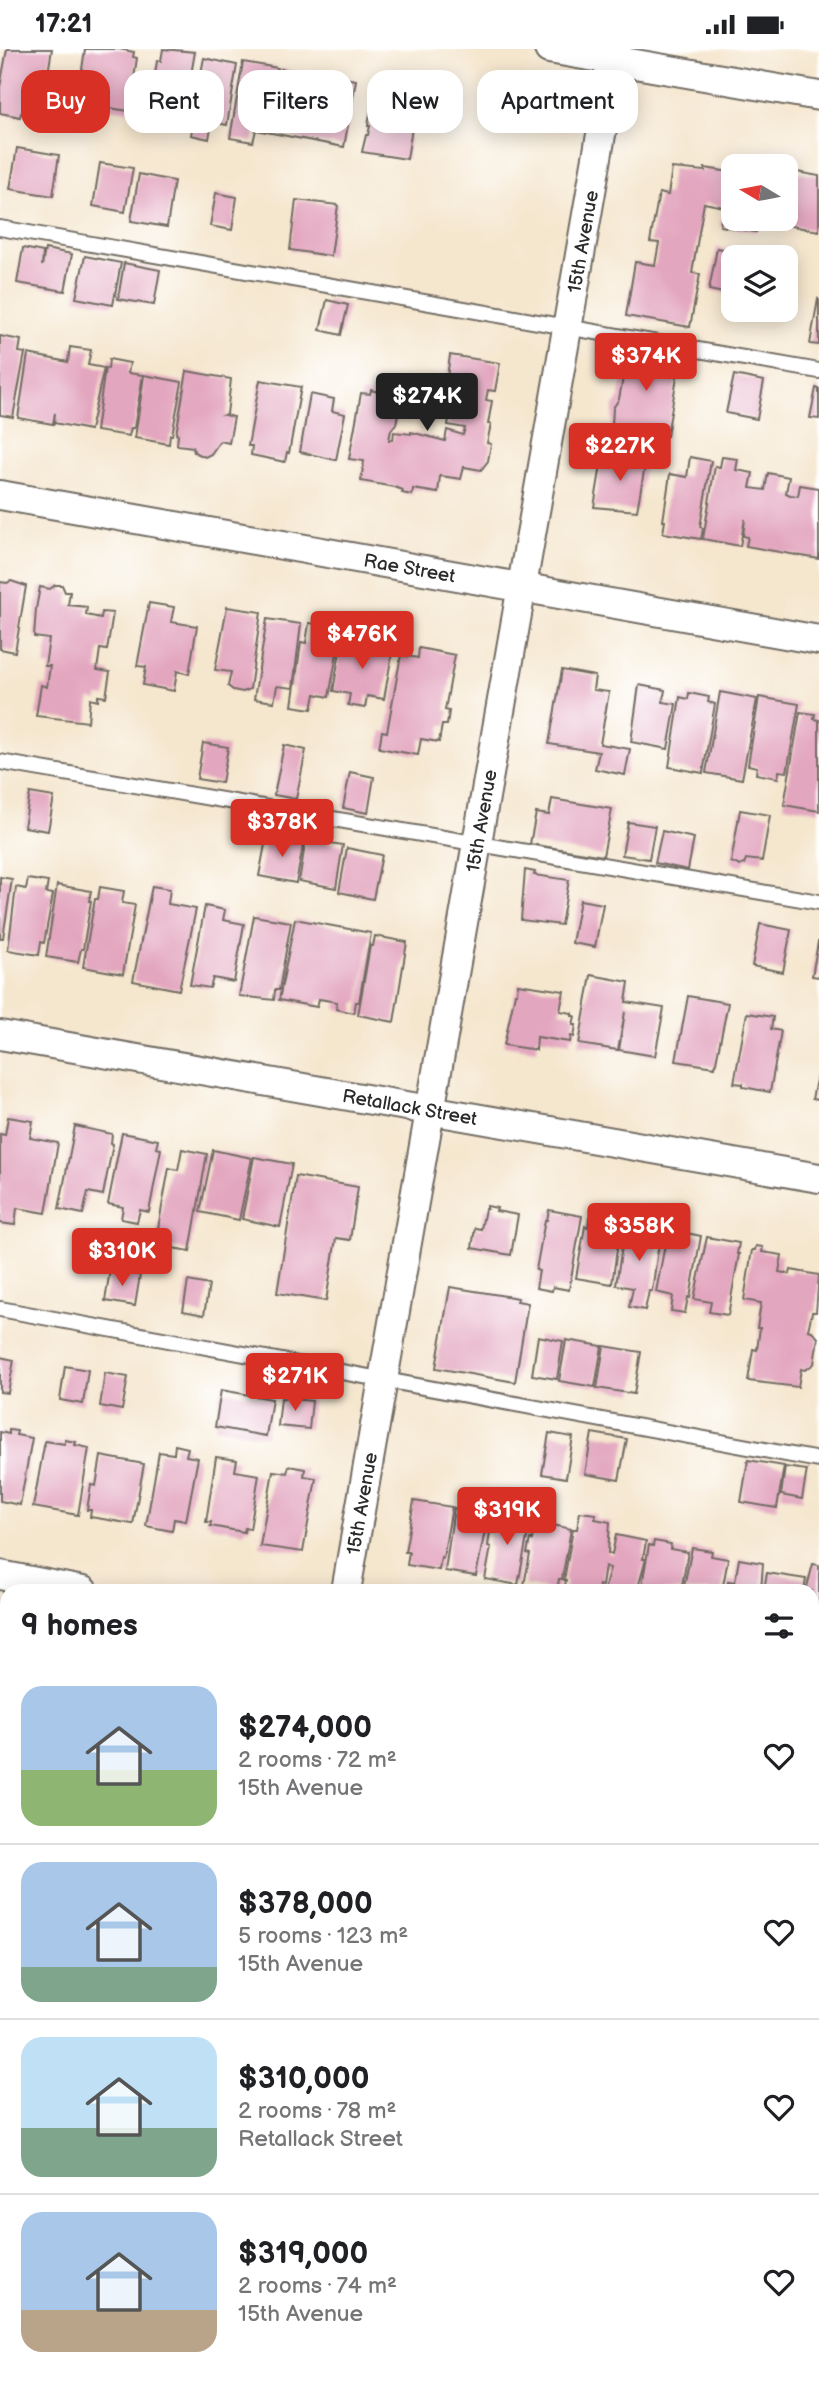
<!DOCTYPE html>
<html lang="en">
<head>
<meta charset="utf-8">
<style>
	:root { --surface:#fff; --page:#f2f2f2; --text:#202124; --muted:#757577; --line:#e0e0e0; --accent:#d93025 }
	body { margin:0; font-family:"Balsamiq Sans",sans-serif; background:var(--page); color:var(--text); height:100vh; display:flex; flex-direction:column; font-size:26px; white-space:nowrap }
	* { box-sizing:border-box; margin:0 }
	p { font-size:23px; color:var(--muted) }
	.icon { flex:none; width:38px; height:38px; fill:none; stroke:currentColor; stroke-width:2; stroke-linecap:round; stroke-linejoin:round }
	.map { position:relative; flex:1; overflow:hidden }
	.side { position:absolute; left:0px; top:1535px; width:819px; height:800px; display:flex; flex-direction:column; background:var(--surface); border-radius:21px 21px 0 0; box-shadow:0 4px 18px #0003 }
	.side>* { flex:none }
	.guide { position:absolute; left:21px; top:21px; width:777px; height:63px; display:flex; gap:14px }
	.needle { width:46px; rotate:280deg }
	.controls { position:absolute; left:721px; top:105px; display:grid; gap:14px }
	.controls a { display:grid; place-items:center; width:77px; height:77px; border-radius:14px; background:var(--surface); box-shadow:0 4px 18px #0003; font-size:35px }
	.price { position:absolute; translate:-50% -60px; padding:0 16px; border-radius:7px; background:var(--accent); color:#fff; font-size:23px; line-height:46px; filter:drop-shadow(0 2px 4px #0008) }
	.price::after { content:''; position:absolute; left:50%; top:42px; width:21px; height:16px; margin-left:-10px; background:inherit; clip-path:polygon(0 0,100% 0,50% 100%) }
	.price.selected { background:#222; color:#fff }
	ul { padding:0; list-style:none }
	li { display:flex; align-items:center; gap:21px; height:175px; padding:0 21px }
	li+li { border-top:2px solid var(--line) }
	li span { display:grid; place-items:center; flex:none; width:196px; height:140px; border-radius:21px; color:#555 }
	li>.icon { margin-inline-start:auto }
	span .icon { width:84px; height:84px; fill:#fffc; stroke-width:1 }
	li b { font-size:30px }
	h2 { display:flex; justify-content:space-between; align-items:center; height:84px; padding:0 21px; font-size:30px }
	.chip { padding:0 24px; border-radius:21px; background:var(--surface); box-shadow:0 4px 18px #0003; font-size:24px; line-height:63px }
	.chip.selected { background:var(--accent); color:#fff }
	.status { display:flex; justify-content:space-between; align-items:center; height:49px; padding:0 35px; background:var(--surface); direction:ltr }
	.status svg { height:19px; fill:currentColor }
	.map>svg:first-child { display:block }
	.building { fill:#e3a6bf }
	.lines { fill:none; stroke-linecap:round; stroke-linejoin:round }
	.service-casing { stroke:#726c64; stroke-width:18 }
	.minor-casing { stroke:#726c64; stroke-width:32 }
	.service { stroke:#fff; stroke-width:14 }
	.minor { stroke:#fff; stroke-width:28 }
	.labels { text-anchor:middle; stroke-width:7; stroke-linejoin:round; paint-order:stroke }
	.street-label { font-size:19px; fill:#2b2b2b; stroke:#fff }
</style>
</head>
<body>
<div class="status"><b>17:21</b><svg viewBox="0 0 49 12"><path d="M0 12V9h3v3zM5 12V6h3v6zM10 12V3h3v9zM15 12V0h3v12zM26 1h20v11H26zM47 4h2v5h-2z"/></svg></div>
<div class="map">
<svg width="819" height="2333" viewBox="0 0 819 2333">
	<rect width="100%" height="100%" fill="#fff"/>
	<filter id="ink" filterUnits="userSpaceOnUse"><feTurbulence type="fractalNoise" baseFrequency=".0143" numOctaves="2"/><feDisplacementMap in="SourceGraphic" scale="14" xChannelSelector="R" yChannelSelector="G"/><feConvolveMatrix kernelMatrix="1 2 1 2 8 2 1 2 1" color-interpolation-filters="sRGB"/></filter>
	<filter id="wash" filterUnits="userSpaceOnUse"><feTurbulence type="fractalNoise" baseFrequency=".00686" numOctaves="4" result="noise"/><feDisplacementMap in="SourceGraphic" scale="28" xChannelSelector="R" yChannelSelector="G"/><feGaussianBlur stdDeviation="1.57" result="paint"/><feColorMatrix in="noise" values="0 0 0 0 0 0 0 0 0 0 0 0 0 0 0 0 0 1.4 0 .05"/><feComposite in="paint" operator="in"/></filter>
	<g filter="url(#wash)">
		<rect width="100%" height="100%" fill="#f5e6ce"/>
		<g id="blocks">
			<g class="building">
				<polygon points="7,0 52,0 49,18 52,23 50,35 45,39 44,46 49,46 45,69 21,64 20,68 0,64 0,38"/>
				<polygon points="85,0 119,0 134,3 133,8 137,9 129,62 77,54"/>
				<polygon points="163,0 195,3 182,77 163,74 164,66 149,63 157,12 161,12"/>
				<polygon points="204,9 237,16 227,76 212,73 209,90 191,86 194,70 192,70"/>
				<polygon points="243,13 278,19 275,33 278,33 281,20 316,26 314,39 316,40 319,25 356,31 344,98 256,81 253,93 230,89"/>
				<polygon points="394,38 415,42 413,53 416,54 407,110 362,103 366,86 368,86 370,77 368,77 373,46 381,44 391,46 393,49"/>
				<polygon points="17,99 59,106 53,147 10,140"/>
				<polygon points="732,112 742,116 733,117 733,170 759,170 756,183 720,177 724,158 704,154 692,224 700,225 690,278 626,267 635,213 655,216 659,194 650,193 659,144 668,146 672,119 705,122 705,119 730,123"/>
				<polygon points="100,114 133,119 125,163 93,157"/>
				<polygon points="786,121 819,127 819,182 769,173 769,170 786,170"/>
				<polygon points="139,125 174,132 167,178 131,172"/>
				<polygon points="216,144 237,148 232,181 210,177"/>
				<polygon points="296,151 338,156 331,207 290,201"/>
				<polygon points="23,199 43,203 42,217 45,200 72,205 65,242 17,234"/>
				<polygon points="717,199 757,207 733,208 733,246 709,241"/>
				<polygon points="85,207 121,214 113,256 76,249"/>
				<polygon points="124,214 160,221 154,256 118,250"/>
				<polygon points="818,250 819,251 819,296 810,295"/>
				<polygon points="327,251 348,256 341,286 320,281"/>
				<polygon points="0,287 21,291 19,303 25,304 13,368 0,366"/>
				<polygon points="70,298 91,301 88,316 104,319 90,381 54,374 55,364 53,375 18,369 28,305 68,313"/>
				<polygon points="626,301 680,310 667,387 612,377 613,359 619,350 623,329 621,317"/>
				<polygon points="450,306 500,314 495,342 488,341 486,351 492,352 488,375 491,375 487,394 491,395 488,412 481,421 464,418 461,430 440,427 438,444 413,440 412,446 402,444 403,441 394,438 361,432 364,412 349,410 361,344 370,345 371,341 401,349 396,375 391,381 389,391 393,391 394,383 411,385 411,383 445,392 447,381 463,386 465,379 448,376 453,348 450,347 452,337 446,336"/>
				<polygon points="109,310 130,314 128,324 143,326 134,379 131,379 129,387 96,382 105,319 108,320"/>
				<polygon points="187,322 231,330 227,365 224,366 234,368 229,394 220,392 211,405 205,408 194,403 193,398 177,396 178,386 176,385"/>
				<polygon points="144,326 182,333 172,386 170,386 169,395 135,389"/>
				<polygon points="734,326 764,332 757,370 726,364"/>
				<polygon points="260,331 301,338 289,404 287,403 285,413 251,406 252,397 248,397"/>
				<polygon points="816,339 819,340 819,370 810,369"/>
				<polygon points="310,345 334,350 332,362 345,365 336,411 300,403"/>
				<polygon points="603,404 646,411 637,462 594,458"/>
				<polygon points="690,408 711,412 700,478 703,479 701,490 663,484 665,472 663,472 670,425 687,428"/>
				<polygon points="722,408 738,410 736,421 753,424 750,439 765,441 768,424 789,428 786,444 790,446 798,447 800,436 819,439 819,510 746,497 748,488 743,487 745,470 740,497 703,490 715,417 720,418"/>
				<polygon points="11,532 26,537 15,603 0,600 0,533 7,534"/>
				<polygon points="55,536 62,536 65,543 70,543 68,556 87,558 86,566 101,569 102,563 113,564 107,601 100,600 97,621 110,623 106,648 98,647 98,652 90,650 88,673 36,667 41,636 47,638 50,617 45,617 49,590 34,588 36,560 40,538 50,540"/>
				<polygon points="149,554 174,558 171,573 197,577 189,625 177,622 174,642 143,636 146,618 137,617"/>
				<polygon points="227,558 261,563 250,640 243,643 233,641 228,637 231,623 215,621"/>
				<polygon points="267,570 301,575 293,639 277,637 274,653 254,650"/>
				<polygon points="309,574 317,575 316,582 336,585 335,598 338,599 329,648 315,645 312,660 292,657 301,593 306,594"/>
				<polygon points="356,586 380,591 378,603 392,605 384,650 367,647 365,659 348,656 350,645 333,642 341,596 353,599"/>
				<polygon points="419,599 455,606 445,661 449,662 447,676 442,676 439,693 421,690 418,706 379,699 382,682 387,683 401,606 418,609"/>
				<polygon points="562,621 595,627 593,641 609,643 600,695 630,700 625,726 595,720 599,703 549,695"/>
				<polygon points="639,636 665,641 663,653 676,655 668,700 631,693"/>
				<polygon points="720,643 757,650 742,730 706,724"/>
				<polygon points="689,644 709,648 708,653 715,655 703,724 669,718 680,648 688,650"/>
				<polygon points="759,648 799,655 787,723 779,722 778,729 756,725 757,718 748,716"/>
				<polygon points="800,663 815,665 814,670 819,671 819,762 784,756"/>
				<polygon points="203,694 228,698 222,734 197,730"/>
				<polygon points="284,696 306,701 296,750 274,746"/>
				<polygon points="350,723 374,728 368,764 343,759"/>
				<polygon points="30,744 54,748 48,782 24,778"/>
				<polygon points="552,750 612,760 603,807 530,795 536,764 549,766"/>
				<polygon points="740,761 770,766 762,812 746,810 744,815 740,817 731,813"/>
				<polygon points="628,773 655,777 649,810 622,806"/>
				<polygon points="662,782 694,789 688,821 655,814"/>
				<polygon points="267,785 304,792 296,834 259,827"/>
				<polygon points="306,790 343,796 336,839 299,832"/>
				<polygon points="347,799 382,806 373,850 339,843"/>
				<polygon points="525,821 535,823 534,826 569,831 561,876 521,871"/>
				<polygon points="0,828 12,830 3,889 0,889"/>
				<polygon points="28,830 48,833 46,844 53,845 44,894 41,893 39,906 8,901 16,838 26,840"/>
				<polygon points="57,836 91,842 89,852 91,852 83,900 81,900 78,913 46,908"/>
				<polygon points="152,837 170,840 168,855 196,860 179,941 133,932"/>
				<polygon points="100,838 124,842 122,854 135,856 123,925 83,918 95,850 98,850"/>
				<polygon points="580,851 603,855 595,898 572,894"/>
				<polygon points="205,857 225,861 223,871 244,875 234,933 213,929 210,939 190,936"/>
				<polygon points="254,867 291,873 279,941 275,941 274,951 239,947"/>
				<polygon points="295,870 371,884 359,953 356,953 354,964 336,960 337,953 319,950 317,958 279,951"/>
				<polygon points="760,875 791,881 783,923 752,917"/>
				<polygon points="375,887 407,893 394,973 358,966 370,897 373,897"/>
				<polygon points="818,893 819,893 819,928 812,927"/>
				<polygon points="591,926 629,933 626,953 664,959 655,1007 619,1001 625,963 618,1001 579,995"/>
				<polygon points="518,935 564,942 560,962 572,964 572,967 575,967 573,976 576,976 574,988 571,987 570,993 537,988 536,1001 504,996 515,944 517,944"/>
				<polygon points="688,947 728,954 715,1018 676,1012"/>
				<polygon points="747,964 773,968 771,980 781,982 770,1043 743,1038 743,1035 734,1034"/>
				<polygon points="818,1022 819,1023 819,1051 812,1050"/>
				<polygon points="8,1068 33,1072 30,1089 58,1094 46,1164 17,1159 15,1176 0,1174 0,1085 5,1086"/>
				<polygon points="75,1077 112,1085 111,1094 113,1095 103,1146 88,1143 83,1165 59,1160"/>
				<polygon points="122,1084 158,1091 156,1099 161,1100 149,1163 140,1161 137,1173 121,1170 123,1158 108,1155"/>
				<polygon points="182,1100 207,1105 190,1202 155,1196 169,1119 178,1121"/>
				<polygon points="213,1101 252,1109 239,1171 200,1163"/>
				<polygon points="254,1108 292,1115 280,1178 242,1170"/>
				<polygon points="296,1127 358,1138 350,1191 336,1189 326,1252 277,1244"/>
				<polygon points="487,1157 497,1159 496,1162 518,1166 511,1206 472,1199 475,1179 481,1180 485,1160 487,1160"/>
				<polygon points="549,1161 582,1167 569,1241 553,1238 552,1242 536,1239 539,1222 536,1221 545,1171 547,1171"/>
				<polygon points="589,1168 621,1173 612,1235 576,1229 585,1177 588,1178"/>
				<polygon points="629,1174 661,1180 652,1242 649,1242 645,1261 629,1258 633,1239 616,1236 624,1184 627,1184"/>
				<polygon points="668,1180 701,1187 690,1249 688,1248 685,1264 671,1262 673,1247 656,1243"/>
				<polygon points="707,1188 739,1194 737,1205 739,1205 728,1266 709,1263 711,1253 694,1250"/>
				<polygon points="756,1197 763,1198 762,1203 782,1206 779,1223 790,1225 791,1221 819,1226 816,1263 812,1263 808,1281 812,1282 818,1289 814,1315 805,1321 801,1320 798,1338 748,1332 753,1300 757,1301 760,1279 757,1279 761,1254 744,1251 752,1201 755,1201"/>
				<polygon points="110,1221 140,1226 135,1257 105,1252"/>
				<polygon points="188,1232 209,1236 204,1266 183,1262"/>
				<polygon points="450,1238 518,1249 517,1252 528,1254 515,1333 436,1319"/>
				<polygon points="538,1287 563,1292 557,1330 532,1326"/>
				<polygon points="566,1291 602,1297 595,1338 559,1332"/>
				<polygon points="604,1297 641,1303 634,1345 597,1339"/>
				<polygon points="0,1308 14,1311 8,1344 0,1343"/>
				<polygon points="65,1317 88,1321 83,1355 60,1351"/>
				<polygon points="105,1324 128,1328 122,1361 100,1357"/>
				<polygon points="221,1341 272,1350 266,1387 215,1378"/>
				<polygon points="281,1349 312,1352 309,1380 278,1377"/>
				<polygon points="9,1381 17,1382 16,1386 32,1389 20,1456 0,1452 0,1383 9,1385"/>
				<polygon points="549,1384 573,1388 566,1429 542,1425"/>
				<polygon points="592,1384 627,1390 619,1431 585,1425"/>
				<polygon points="65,1391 76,1393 75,1396 89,1399 78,1466 33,1458 45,1392 65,1395"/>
				<polygon points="175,1396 188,1399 186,1407 198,1409 186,1472 174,1470 172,1482 146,1477 159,1403 174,1405"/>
				<polygon points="101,1407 144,1415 133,1475 90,1468 91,1461 87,1461 91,1436 96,1437"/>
				<polygon points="216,1408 237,1411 235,1422 259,1426 250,1480 245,1479 244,1483 210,1477 211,1473 206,1473"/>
				<polygon points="748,1411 784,1417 777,1459 741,1453"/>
				<polygon points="289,1417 305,1420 304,1427 316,1429 303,1503 260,1497 273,1422 287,1424"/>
				<polygon points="785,1418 807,1421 802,1450 781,1446"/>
				<polygon points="476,1448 491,1451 476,1527 445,1522 454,1459 473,1463"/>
				<polygon points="414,1452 452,1458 443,1509 441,1508 439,1521 407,1516 409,1503 405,1503"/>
				<polygon points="500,1456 515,1458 513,1469 530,1472 518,1536 485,1530 491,1498 488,1497 490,1483 495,1484"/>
				<polygon points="540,1463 554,1466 553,1476 571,1480 562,1530 559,1530 557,1542 524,1536 530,1505 527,1504 530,1490 532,1491 535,1473 538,1474"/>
				<polygon points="580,1463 596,1465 595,1470 610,1473 608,1504 612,1505 616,1486 646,1492 643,1510 646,1510 637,1542 604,1542 610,1519 605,1517 602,1537 599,1536 598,1542 564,1542 566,1531 564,1531 573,1480 577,1480"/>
				<polygon points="654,1492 671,1495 670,1500 688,1503 681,1542 641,1542 649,1496 653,1497"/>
				<polygon points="692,1499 712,1502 711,1507 728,1510 722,1542 683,1542"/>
				<polygon points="739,1510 763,1514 761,1542 727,1542 728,1532 735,1533"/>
				<polygon points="813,1515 819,1516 819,1589 812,1588 812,1542 806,1542"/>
				<polygon points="767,1524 806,1530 804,1542 764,1542"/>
				<polygon points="2,1601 7,1601 7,1667 4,1679 0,1678"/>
				<polygon points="812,1745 819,1746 819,1806 812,1805"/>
				<polygon points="2,1839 7,1840 7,1856 0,1855"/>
				<polygon points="0,1920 7,1922 7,1998 0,1997"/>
				<polygon points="812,1966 819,1967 819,2010 812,2009"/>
				<polygon points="812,2067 818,2068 815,2087 819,2088 819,2118 815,2141 812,2141"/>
				<polygon points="0,2158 7,2159 7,2248 0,2247"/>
				<polygon points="4,2287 7,2288 7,2325 0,2323"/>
				<polygon points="812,2301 819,2302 819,2333 789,2333 790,2328 812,2328"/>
				<polygon points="122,2328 143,2331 144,2328 158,2328 157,2333 121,2333"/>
				<polygon points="431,2328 470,2328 469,2333 455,2333"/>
				<polygon points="534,2328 578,2328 577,2333 533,2333"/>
				<polygon points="586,2328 623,2328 622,2333 585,2333"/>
				<polygon points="628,2328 705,2328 704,2333 627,2333"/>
				<polygon points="708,2328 744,2328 743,2333 707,2333"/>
				<polygon points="751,2328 787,2328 786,2333 750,2333"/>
			</g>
		</g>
	</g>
	<g filter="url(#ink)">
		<use href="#blocks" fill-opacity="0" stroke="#726c64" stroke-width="2"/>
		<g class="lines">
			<g class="service-casing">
				<g id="service">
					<polyline points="0,179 819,322"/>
					<polyline points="0,713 819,853"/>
					<polyline points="0,1260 819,1411"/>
					<polyline points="0,1796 7,1798"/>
					<polyline points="812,1940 819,1942"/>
				</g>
			</g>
			<g class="minor-casing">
				<g id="minor">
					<polyline points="549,0 819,47"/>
					<path id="s1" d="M 0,446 L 819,591"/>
					<path id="s2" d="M 0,986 L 819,1129"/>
					<polyline points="0,1526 83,1542"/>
					<path id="s3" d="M 346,1542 L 616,0"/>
					<polyline points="812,1671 819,1672"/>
					<polyline points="0,2077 7,2079"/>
					<polyline points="812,2217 819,2219"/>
					<polyline points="207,2333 208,2328"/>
				</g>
			</g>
			<use href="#service" class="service"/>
			<use href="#minor" class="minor"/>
		</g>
	</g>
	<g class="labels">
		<g class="street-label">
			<text dy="7" stroke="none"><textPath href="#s3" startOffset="1370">15th Avenue</textPath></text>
			<text dy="7" stroke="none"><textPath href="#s1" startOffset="416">Rae Street</textPath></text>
			<text dy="7" stroke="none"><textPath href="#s3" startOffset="782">15th Avenue</textPath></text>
			<text dy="7" stroke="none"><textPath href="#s2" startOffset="416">Retallack Street</textPath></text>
			<text dy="7" stroke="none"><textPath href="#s3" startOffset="89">15th Avenue</textPath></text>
		</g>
	</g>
</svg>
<div class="controls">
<a><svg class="needle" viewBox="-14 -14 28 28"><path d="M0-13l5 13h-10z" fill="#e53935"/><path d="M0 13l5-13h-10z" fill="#757577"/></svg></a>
<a><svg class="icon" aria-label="layers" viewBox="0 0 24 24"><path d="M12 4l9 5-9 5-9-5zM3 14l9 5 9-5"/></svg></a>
</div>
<b class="price" style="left:646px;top:344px">$374K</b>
<b class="price selected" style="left:427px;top:384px">$274K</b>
<b class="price" style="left:620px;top:434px">$227K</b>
<b class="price" style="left:362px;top:622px">$476K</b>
<b class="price" style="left:282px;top:810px">$378K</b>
<b class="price" style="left:639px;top:1214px">$358K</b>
<b class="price" style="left:122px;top:1239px">$310K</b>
<b class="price" style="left:295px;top:1364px">$271K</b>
<b class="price" style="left:507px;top:1498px">$319K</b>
<div class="guide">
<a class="chip selected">Buy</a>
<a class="chip">Rent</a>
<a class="chip">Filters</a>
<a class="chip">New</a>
<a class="chip">Apartment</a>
</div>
<section class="side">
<h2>9 homes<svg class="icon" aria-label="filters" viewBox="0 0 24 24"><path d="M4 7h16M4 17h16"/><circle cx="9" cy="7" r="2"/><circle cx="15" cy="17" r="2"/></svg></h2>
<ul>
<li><span style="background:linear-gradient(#a9c7e8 60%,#8fb573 0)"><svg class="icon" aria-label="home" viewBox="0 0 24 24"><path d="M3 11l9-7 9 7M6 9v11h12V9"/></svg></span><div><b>$274,000</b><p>2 rooms · 72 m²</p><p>15th Avenue</p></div><svg class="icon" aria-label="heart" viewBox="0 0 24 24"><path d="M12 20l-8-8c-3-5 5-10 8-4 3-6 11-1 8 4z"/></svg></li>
<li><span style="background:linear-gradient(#a9c7e8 75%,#7fa58c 0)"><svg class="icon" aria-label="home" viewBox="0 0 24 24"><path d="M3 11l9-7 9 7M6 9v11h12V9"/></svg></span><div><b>$378,000</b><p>5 rooms · 123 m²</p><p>15th Avenue</p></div><svg class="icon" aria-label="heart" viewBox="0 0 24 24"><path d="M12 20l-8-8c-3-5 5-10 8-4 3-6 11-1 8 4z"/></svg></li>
<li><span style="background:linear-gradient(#bfe0f5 65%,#7fa58c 0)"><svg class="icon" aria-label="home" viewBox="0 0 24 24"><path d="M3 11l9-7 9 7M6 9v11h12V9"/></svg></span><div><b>$310,000</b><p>2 rooms · 78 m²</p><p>Retallack Street</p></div><svg class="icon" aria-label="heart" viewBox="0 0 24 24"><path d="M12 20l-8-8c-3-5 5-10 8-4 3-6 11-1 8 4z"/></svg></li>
<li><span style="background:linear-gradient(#a9c7e8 70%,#b9a48a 0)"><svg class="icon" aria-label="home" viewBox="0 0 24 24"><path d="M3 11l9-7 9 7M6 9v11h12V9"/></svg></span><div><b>$319,000</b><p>2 rooms · 74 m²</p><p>15th Avenue</p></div><svg class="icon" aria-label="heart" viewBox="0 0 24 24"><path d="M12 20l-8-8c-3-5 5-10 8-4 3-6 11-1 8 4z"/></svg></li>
</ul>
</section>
</div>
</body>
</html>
